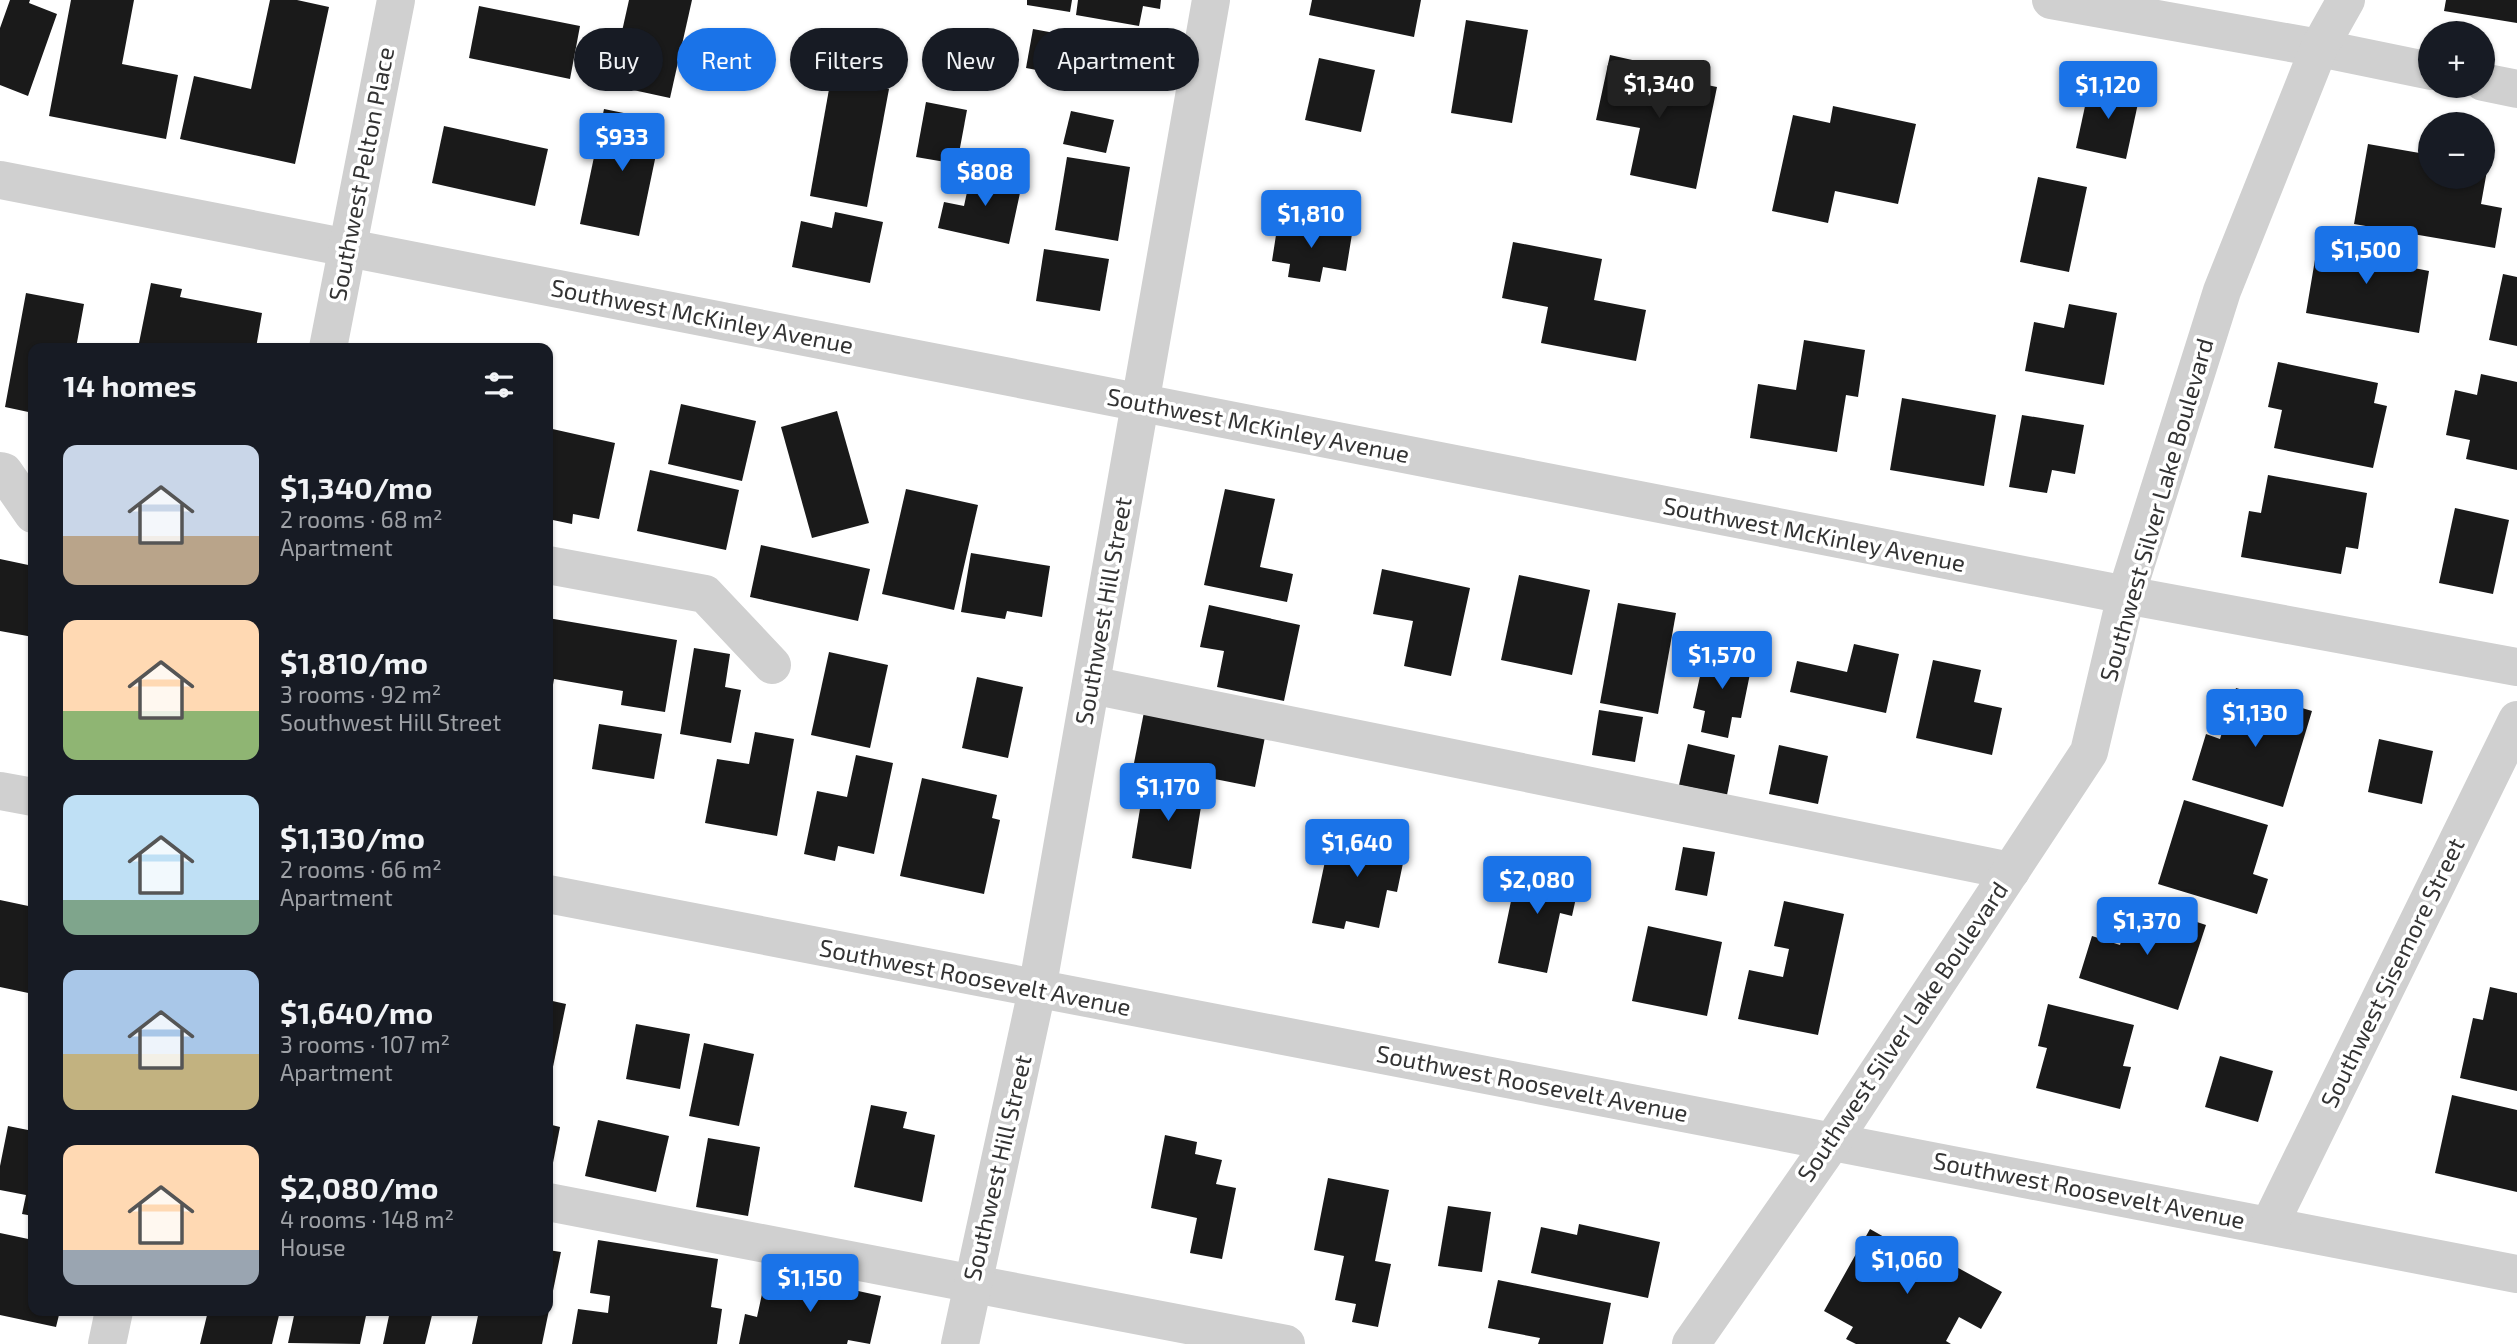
<!DOCTYPE html>
<html lang="en">
<head>
<meta charset="utf-8">
<style>
	:root { --surface:#171b24; --page:#20242c; --text:#f1f3f6; --muted:#9ea1a6; --accent:#1a73e8 }
	body { margin:0; font-family:"Exo 2",sans-serif; background:var(--page); color:var(--text); height:100vh; display:flex; flex-direction:column; font-size:26px; white-space:nowrap }
	* { box-sizing:border-box; margin:0 }
	p { font-size:23px; color:var(--muted) }
	.icon { flex:none; width:38px; height:38px; fill:none; stroke:currentColor; stroke-width:2; stroke-linecap:round; stroke-linejoin:round }
	.map { position:relative; flex:1; overflow:hidden }
	.side { position:absolute; left:28px; top:343px; width:525px; height:973px; display:flex; flex-direction:column; background:var(--surface); border-radius:14px; box-shadow:0 2px 5px #0004 }
	.side>* { flex:none }
	.banner { position:absolute; left:574px; top:28px; width:665px; height:63px; display:flex; gap:14px }
	.tools { position:absolute; left:2418px; top:21px; display:grid; gap:14px }
	.tools a { display:grid; place-items:center; width:77px; height:77px; border-radius:50%; background:var(--surface); box-shadow:0 2px 5px #0004; font-size:35px }
	.price { position:absolute; translate:-50% -60px; padding:0 16px; border-radius:7px; background:var(--accent); color:#fff; font-size:23px; line-height:46px; filter:drop-shadow(0 2px 4px #0008) }
	.price::after { content:''; position:absolute; left:50%; top:42px; width:21px; height:16px; margin-left:-10px; background:inherit; clip-path:polygon(0 0,100% 0,50% 100%) }
	.price.on { background:#222; color:#fff }
	ul { padding:0; list-style:none }
	li { display:flex; align-items:center; gap:21px; height:175px; padding:0 35px }
	li span { display:grid; place-items:center; flex:none; width:196px; height:140px; border-radius:14px; color:#555 }
	li>.icon { margin-inline-start:auto }
	span .icon { width:84px; height:84px; fill:#fffc; stroke-width:1 }
	li b { font-size:30px }
	h2 { display:flex; justify-content:space-between; align-items:center; height:84px; padding:0 35px; font-size:30px }
	.tag { padding:0 24px; border-radius:32px; background:var(--surface); box-shadow:0 2px 5px #0004; font-size:24px; line-height:63px }
	.tag.on { background:var(--accent); color:#fff }
	.map>svg:first-child { display:block }
	.building { fill:#1a1a1a }
	.lines { fill:none; stroke-linecap:round; stroke-linejoin:round }
	.minor { stroke:#d0d0d0; stroke-width:38 }
	.labels { text-anchor:middle; stroke-width:7; stroke-linejoin:round; paint-order:stroke }
	.street-label { font-size:24px; fill:#333; stroke:#fff }
</style>
</head>
<body>
<div class="map">
<svg width="2517" height="1344" viewBox="0 0 2517 1344">
	<rect width="100%" height="100%" fill="#fff"/>
	<g class="building">
		<polygon points="10,0 30,0 29,3 57,14 28,96 0,85 0,28"/>
		<polygon points="71,0 134,0 122,64 178,75 166,139 49,116"/>
		<polygon points="270,0 297,0 329,7 295,164 180,139 194,76 251,89"/>
		<polygon points="629,0 692,0 670,98 610,85"/>
		<polygon points="1027,0 1072,0 1070,12 1027,5"/>
		<polygon points="1078,0 1161,0 1160,9 1143,6 1139,26 1076,15"/>
		<polygon points="1312,0 1421,0 1414,37 1309,15"/>
		<polygon points="2446,0 2517,0 2517,23 2444,11"/>
		<polygon points="479,6 580,26 570,79 469,58"/>
		<polygon points="1466,20 1528,30 1512,123 1451,113"/>
		<polygon points="1033,29 1076,37 1069,76 1026,68"/>
		<polygon points="1088,32 1144,43 1136,84 1080,72"/>
		<polygon points="1610,55 1650,64 1647,73 1717,87 1696,189 1630,175 1640,128 1596,120"/>
		<polygon points="1319,58 1375,70 1361,132 1305,120"/>
		<polygon points="831,78 889,89 867,207 810,196"/>
		<polygon points="2090,83 2140,94 2126,159 2076,148"/>
		<polygon points="926,102 967,110 957,164 916,157"/>
		<polygon points="1833,106 1916,124 1898,204 1835,191 1828,223 1772,211 1793,115 1830,123"/>
		<polygon points="604,109 663,121 639,236 580,224"/>
		<polygon points="1071,111 1114,120 1106,153 1063,144"/>
		<polygon points="444,126 548,149 535,206 432,183"/>
		<polygon points="2368,144 2431,155 2431,177 2483,177 2483,164 2488,165 2481,204 2502,208 2495,248 2354,224"/>
		<polygon points="1067,157 1130,167 1118,241 1055,230"/>
		<polygon points="972,169 1023,179 1009,244 938,228 944,202 964,206"/>
		<polygon points="2038,177 2087,187 2069,272 2020,262"/>
		<polygon points="835,212 883,222 870,283 792,267 801,221 832,228"/>
		<polygon points="1278,222 1352,234 1346,271 1323,267 1320,282 1288,277 1290,264 1272,261"/>
		<polygon points="2319,236 2391,249 2389,263 2429,271 2419,333 2306,313"/>
		<polygon points="1513,242 1602,259 1594,300 1646,310 1636,361 1541,343 1548,307 1502,298"/>
		<polygon points="1044,249 1109,259 1100,311 1036,301"/>
		<polygon points="2503,274 2517,277 2517,346 2489,340"/>
		<polygon points="151,283 182,289 180,297 262,313 256,348 138,348"/>
		<polygon points="26,293 84,304 76,348 33,348 33,413 5,407"/>
		<polygon points="2069,304 2117,313 2104,385 2025,371 2034,322 2064,328"/>
		<polygon points="1804,340 1865,350 1858,397 1846,395 1837,452 1750,438 1758,384 1796,390"/>
		<polygon points="2278,362 2378,383 2374,403 2387,406 2373,468 2274,448 2282,410 2268,407"/>
		<polygon points="2481,374 2517,382 2517,470 2466,459 2470,440 2446,435 2455,390 2477,395"/>
		<polygon points="1902,398 1996,415 1984,486 1890,470"/>
		<polygon points="681,404 756,421 742,481 668,464"/>
		<polygon points="837,411 869,523 812,538 781,427"/>
		<polygon points="2022,415 2084,425 2075,474 2052,470 2047,493 2009,487"/>
		<polygon points="548,428 615,443 599,519 573,514 572,524 548,519"/>
		<polygon points="650,470 739,490 726,550 637,531"/>
		<polygon points="2268,475 2367,493 2358,549 2346,547 2341,574 2241,557 2249,511 2261,513"/>
		<polygon points="906,489 978,505 954,610 882,594"/>
		<polygon points="1225,489 1275,499 1260,567 1293,574 1287,602 1204,585"/>
		<polygon points="2455,508 2509,520 2493,594 2439,583"/>
		<polygon points="761,545 870,569 858,621 750,597"/>
		<polygon points="971,553 1050,566 1042,617 1007,611 1005,619 961,612"/>
		<polygon points="0,559 33,566 33,637 0,631"/>
		<polygon points="1382,569 1470,588 1451,676 1404,666 1413,621 1373,614"/>
		<polygon points="1519,575 1590,590 1572,675 1501,660"/>
		<polygon points="1618,603 1676,613 1658,714 1600,703"/>
		<polygon points="1209,605 1300,625 1284,701 1217,687 1224,651 1200,647"/>
		<polygon points="548,618 677,640 665,712 621,705 623,691 554,679 550,702 548,701"/>
		<polygon points="1854,644 1899,654 1886,713 1790,692 1797,661 1847,672"/>
		<polygon points="694,648 730,654 725,687 741,690 731,743 680,734"/>
		<polygon points="1706,649 1753,659 1741,718 1732,717 1728,738 1701,732 1705,711 1693,708"/>
		<polygon points="829,652 888,665 870,748 811,735"/>
		<polygon points="1933,660 1981,670 1974,702 2002,708 1992,755 1916,738"/>
		<polygon points="977,677 1023,687 1008,758 962,748"/>
		<polygon points="2236,688 2312,711 2283,807 2192,780 2206,734 2220,739"/>
		<polygon points="1599,710 1643,717 1635,762 1592,755"/>
		<polygon points="1144,712 1265,737 1255,787 1134,763"/>
		<polygon points="599,724 662,734 654,779 592,769"/>
		<polygon points="755,732 794,739 777,836 705,823 717,759 749,764"/>
		<polygon points="2379,739 2433,751 2422,804 2368,792"/>
		<polygon points="1688,744 1735,755 1727,795 1679,785"/>
		<polygon points="1779,745 1828,756 1818,804 1769,794"/>
		<polygon points="856,755 893,763 874,854 838,846 835,861 804,854 817,791 847,797"/>
		<polygon points="922,778 997,795 992,818 1000,820 984,894 900,876"/>
		<polygon points="1145,778 1204,788 1191,869 1132,858"/>
		<polygon points="2184,800 2268,825 2253,874 2268,879 2257,914 2158,884"/>
		<polygon points="1332,828 1407,844 1397,892 1387,890 1379,928 1346,921 1344,929 1312,923"/>
		<polygon points="1683,847 1715,852 1707,896 1675,890"/>
		<polygon points="1519,863 1581,875 1572,916 1560,913 1547,973 1498,963"/>
		<polygon points="0,900 33,907 33,925 30,941 33,941 33,994 0,987"/>
		<polygon points="1784,901 1844,914 1818,1035 1738,1019 1749,970 1783,977 1789,949 1774,946"/>
		<polygon points="2134,901 2206,925 2178,1010 2079,978 2092,936 2120,945"/>
		<polygon points="1648,926 1722,942 1707,1016 1632,1001"/>
		<polygon points="2490,987 2517,993 2517,1091 2460,1078 2473,1018 2483,1020"/>
		<polygon points="548,1000 566,1004 549,1086 548,1086"/>
		<polygon points="2048,1004 2134,1025 2123,1066 2131,1067 2120,1109 2036,1088 2047,1048 2038,1046"/>
		<polygon points="636,1024 690,1034 680,1089 626,1079"/>
		<polygon points="704,1043 754,1054 739,1126 689,1116"/>
		<polygon points="2220,1056 2273,1071 2258,1122 2205,1107"/>
		<polygon points="2452,1095 2517,1110 2517,1192 2435,1173"/>
		<polygon points="871,1105 907,1112 903,1128 935,1135 922,1202 854,1187"/>
		<polygon points="598,1120 669,1136 656,1192 585,1176"/>
		<polygon points="548,1124 560,1127 549,1183 548,1183"/>
		<polygon points="8,1126 33,1131 33,1216 22,1214 26,1195 0,1190 0,1166"/>
		<polygon points="1165,1135 1197,1142 1195,1154 1222,1160 1216,1184 1236,1188 1222,1259 1190,1253 1197,1218 1151,1208"/>
		<polygon points="708,1138 760,1147 748,1216 696,1207"/>
		<polygon points="1328,1178 1389,1190 1375,1261 1391,1264 1378,1327 1352,1322 1356,1304 1335,1300 1344,1256 1314,1250"/>
		<polygon points="1448,1206 1491,1212 1482,1272 1438,1266"/>
		<polygon points="1579,1224 1660,1242 1648,1298 1531,1273 1541,1227 1577,1235"/>
		<polygon points="1870,1229 1907,1250 1911,1242 2002,1292 1981,1329 1959,1317 1946,1341 1951,1344 1856,1344 1846,1339 1853,1327 1824,1311"/>
		<polygon points="0,1233 33,1240 33,1311 60,1311 56,1327 0,1315"/>
		<polygon points="598,1240 718,1259 711,1307 722,1309 717,1344 572,1344 578,1309 608,1313 610,1296 590,1293"/>
		<polygon points="548,1250 561,1252 542,1344 472,1344 479,1311 548,1311"/>
		<polygon points="767,1271 881,1296 870,1344 848,1340 847,1344 739,1344 745,1314 757,1317"/>
		<polygon points="1498,1280 1611,1303 1603,1344 1538,1344 1540,1338 1488,1328"/>
		<polygon points="208,1311 280,1311 272,1344 200,1344"/>
		<polygon points="295,1311 367,1311 360,1344 288,1343"/>
		<polygon points="390,1311 433,1311 425,1344 383,1344"/>
	</g>
	<g class="lines">
		<g class="minor">
			<polyline points="2051,0 2319,48 2431,71"/>
			<polyline points="2483,82 2517,89"/>
			<polyline points="0,180 2126,595 2517,667"/>
			<polyline points="328,348 396,0"/>
			<polyline points="0,471 4,472 33,514"/>
			<polyline points="548,565 705,594 772,665"/>
			<polyline points="1091,685 2011,871"/>
			<polyline points="0,791 33,797"/>
			<polyline points="548,894 2517,1274"/>
			<polyline points="548,1202 1286,1344"/>
			<polyline points="2269,1226 2517,720"/>
			<polyline points="107,1344 114,1311"/>
			<polyline points="960,1344 1037,990 1211,0"/>
			<polyline points="1691,1344 1832,1142 2089,752 2126,595 2222,291 2319,48 2346,0"/>
		</g>
	</g>
	<g class="labels">
		<g class="street-label">
			<text transform="translate(362 174) rotate(-79)" y="8">Southwest Pelton Place</text>
			<text transform="translate(702 317) rotate(11)" y="8">Southwest McKinley Avenue</text>
			<text transform="translate(1258 426) rotate(11)" y="8">Southwest McKinley Avenue</text>
			<text transform="translate(2157 510) rotate(-74)" y="8">Southwest Silver Lake Boulevard</text>
			<text transform="translate(1814 535) rotate(11)" y="8">Southwest McKinley Avenue</text>
			<text transform="translate(1104 611) rotate(-80)" y="8">Southwest Hill Street</text>
			<text transform="translate(2393 973) rotate(-64)" y="8">Southwest Sisemore Street</text>
			<text transform="translate(975 978) rotate(11)" y="8">Southwest Roosevelt Avenue</text>
			<text transform="translate(1903 1032) rotate(-56)" y="8">Southwest Silver Lake Boulevard</text>
			<text transform="translate(1532 1084) rotate(11)" y="8">Southwest Roosevelt Avenue</text>
			<text transform="translate(998 1168) rotate(-77)" y="8">Southwest Hill Street</text>
			<text transform="translate(2089 1191) rotate(11)" y="8">Southwest Roosevelt Avenue</text>
		</g>
	</g>
</svg>
<div class="tools">
<a>+</a>
<a>−</a>
</div>
<b class="price on" style="left:1659px;top:120px">$1,340</b>
<b class="price" style="left:2108px;top:121px">$1,120</b>
<b class="price" style="left:622px;top:173px">$933</b>
<b class="price" style="left:985px;top:208px">$808</b>
<b class="price" style="left:1311px;top:250px">$1,810</b>
<b class="price" style="left:2366px;top:286px">$1,500</b>
<b class="price" style="left:1722px;top:691px">$1,570</b>
<b class="price" style="left:2255px;top:749px">$1,130</b>
<b class="price" style="left:1168px;top:823px">$1,170</b>
<b class="price" style="left:1357px;top:879px">$1,640</b>
<b class="price" style="left:1537px;top:916px">$2,080</b>
<b class="price" style="left:2147px;top:957px">$1,370</b>
<b class="price" style="left:1907px;top:1296px">$1,060</b>
<b class="price" style="left:810px;top:1314px">$1,150</b>
<div class="banner">
<a class="tag">Buy</a>
<a class="tag on">Rent</a>
<a class="tag">Filters</a>
<a class="tag">New</a>
<a class="tag">Apartment</a>
</div>
<section class="side">
<h2>14 homes<svg class="icon" aria-label="filters" viewBox="0 0 24 24"><path d="M4 7h16M4 17h16"/><circle cx="9" cy="7" r="2"/><circle cx="15" cy="17" r="2"/></svg></h2>
<ul>
<li><span style="background:linear-gradient(#c9d6e8 65%,#b9a48a 0)"><svg class="icon" aria-label="home" viewBox="0 0 24 24"><path d="M3 11l9-7 9 7M6 9v11h12V9"/></svg></span><div><b>$1,340/mo</b><p>2 rooms · 68 m²</p><p>Apartment</p></div></li>
<li><span style="background:linear-gradient(#ffd9b3 65%,#8fb573 0)"><svg class="icon" aria-label="home" viewBox="0 0 24 24"><path d="M3 11l9-7 9 7M6 9v11h12V9"/></svg></span><div><b>$1,810/mo</b><p>3 rooms · 92 m²</p><p>Southwest Hill Street</p></div></li>
<li><span style="background:linear-gradient(#bfe0f5 75%,#7fa58c 0)"><svg class="icon" aria-label="home" viewBox="0 0 24 24"><path d="M3 11l9-7 9 7M6 9v11h12V9"/></svg></span><div><b>$1,130/mo</b><p>2 rooms · 66 m²</p><p>Apartment</p></div></li>
<li><span style="background:linear-gradient(#a9c7e8 60%,#c2b280 0)"><svg class="icon" aria-label="home" viewBox="0 0 24 24"><path d="M3 11l9-7 9 7M6 9v11h12V9"/></svg></span><div><b>$1,640/mo</b><p>3 rooms · 107 m²</p><p>Apartment</p></div></li>
<li><span style="background:linear-gradient(#ffd9b3 75%,#9aa5b1 0)"><svg class="icon" aria-label="home" viewBox="0 0 24 24"><path d="M3 11l9-7 9 7M6 9v11h12V9"/></svg></span><div><b>$2,080/mo</b><p>4 rooms · 148 m²</p><p>House</p></div></li>
</ul>
</section>
</div>
</body>
</html>
